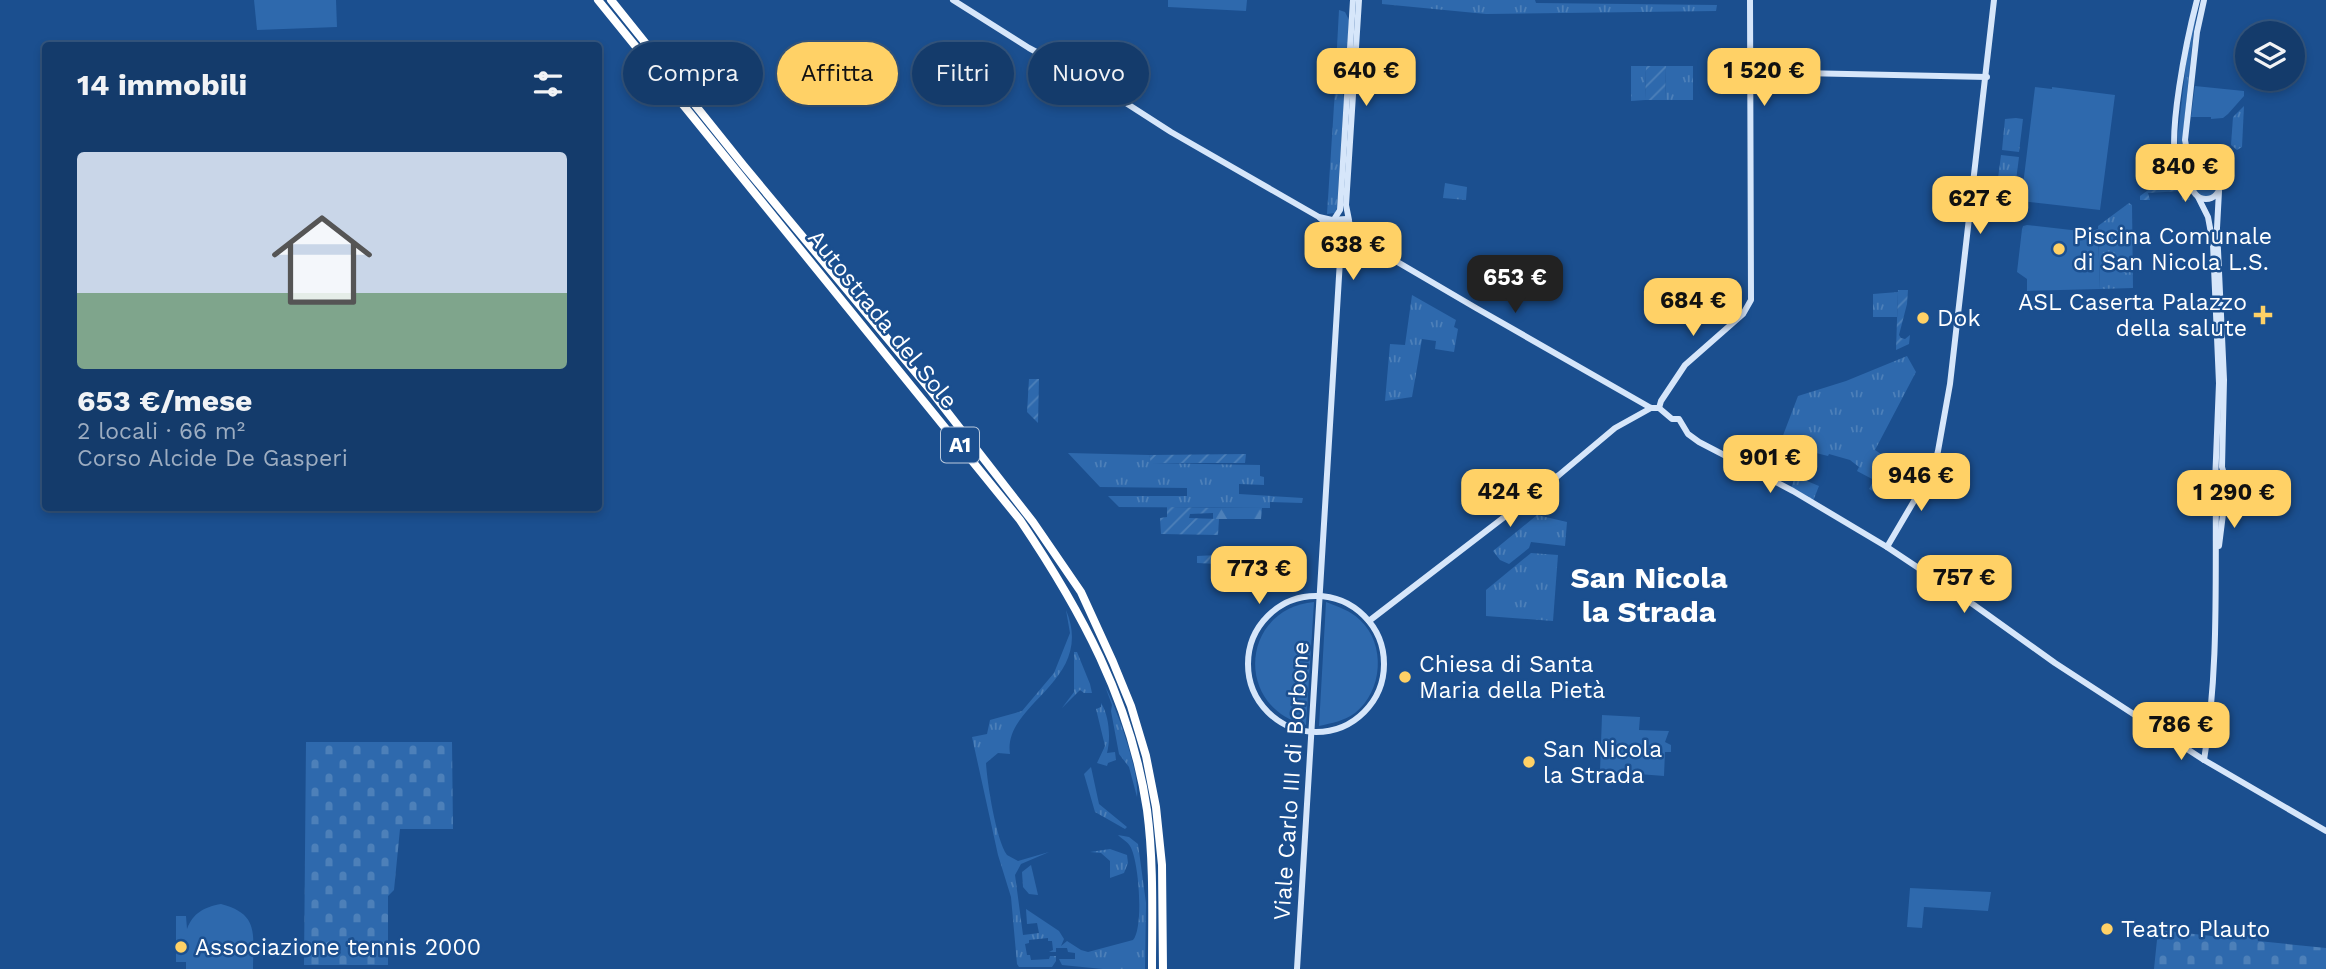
<!DOCTYPE html>
<html lang="it">
<head>
<meta charset="utf-8">
<style>
	:root { --surface:#143b6b; --page:#214673; --text:#f1f3f6; --muted:#9dadc1; --line:#33557e; --accent:#ffd166 }
	body { margin:0; font-family:"Work Sans",sans-serif; background:var(--page); color:var(--text); height:100vh; display:flex; flex-direction:column; font-size:26px; white-space:nowrap }
	* { box-sizing:border-box; margin:0 }
	p { font-size:23px; color:var(--muted) }
	.icon { flex:none; width:38px; height:38px; fill:none; stroke:currentColor; stroke-width:2; stroke-linecap:round; stroke-linejoin:round }
	.map { position:relative; flex:1; overflow:hidden }
	.details { position:absolute; left:42px; top:42px; width:560px; height:469px; display:flex; flex-direction:column; background:var(--surface); border-radius:7px; box-shadow:0 4px 10px #0003,0 0 0 2px var(--line) }
	.details>* { flex:none }
	.top-card { position:absolute; left:623px; top:42px; width:665px; height:63px; display:flex; gap:14px }
	.fabs { position:absolute; left:2235px; top:21px; display:grid; gap:14px }
	.fabs a { display:grid; place-items:center; width:70px; height:70px; border-radius:50%; background:var(--surface); box-shadow:0 4px 10px #0003,0 0 0 2px var(--line); font-size:35px }
	.price { position:absolute; translate:-50% -60px; padding:0 16px; border-radius:14px; background:var(--accent); color:#111; font-size:23px; line-height:46px; filter:drop-shadow(0 2px 4px #0008) }
	.price::after { content:''; position:absolute; left:50%; top:42px; width:21px; height:16px; margin-left:-10px; background:inherit; clip-path:polygon(0 0,100% 0,50% 100%) }
	.price.active { background:#222; color:#fff }
	ul { padding:0; list-style:none }
	li { display:grid; align-content:center; gap:14px; height:371px; padding:0 35px }
	li+li { border-top:2px solid var(--line) }
	li span { display:grid; place-items:center; height:217px; border-radius:7px; color:#555 }
	li>.icon { margin-inline-start:auto }
	span .icon { width:126px; height:126px; fill:#fffc; stroke-width:1 }
	li b { font-size:30px }
	h2 { display:flex; justify-content:space-between; align-items:center; height:84px; padding:0 35px; font-size:30px }
	.tag { padding:0 24px; border-radius:32px; background:var(--surface); box-shadow:0 4px 10px #0003,0 0 0 2px var(--line); font-size:24px; line-height:63px }
	.tag.active { background:var(--accent); color:#111 }
	.map>svg:first-child { display:block }
	.grass { fill:url(#grass-tufts) }
	.forest { fill:url(#forest-firs) }
	.cemetery { fill:url(#cemetery-stones) }
	.park { fill:#2e69ad }
	.garden { fill:url(#garden-furrows) }
	.lines { fill:none; stroke-linecap:round; stroke-linejoin:round }
	.secondary { stroke:#d6e6fa; stroke-width:6 }
	.highway { stroke:#fff; stroke-width:8 }
	.poi-dot { fill:#ffd166; stroke:#1b4f8f; stroke-width:2.5 }
	.labels { text-anchor:middle; stroke-width:5; stroke-linejoin:round; paint-order:stroke }
	.shield { fill:#1b4f8f; stroke:#bbcadd; stroke-width:2 }
	.shield-label { font-size:21px; font-weight:bold; fill:#fff }
	.poi-label { font-size:23px; fill:#fff; stroke:#1b4f8f; text-anchor:start }
	.street-label { font-size:23px; fill:#fff; stroke:#1b4f8f }
	.district-label { font-size:30px; font-weight:bold; fill:#fff; stroke:#1b4f8f }
</style>
</head>
<body>
<div class="map">
<svg width="2326" height="969" viewBox="0 0 2326 969">
	<defs>
		<pattern id="grass-tufts" width="24" height="20" patternUnits="userSpaceOnUse" patternTransform="scale(1.75)"><rect width="24" height="20" fill="#2e69ad"/><path d="M3 7l-1-3M5 7V3M7 7l1-3M15 17l-1-3M17 17v-4M19 17l1-3" fill="none" stroke="#4d80b9"/></pattern>
		<pattern id="forest-firs" width="22" height="20" patternUnits="userSpaceOnUse" patternTransform="scale(1.75)"><rect width="22" height="20" fill="#2e69ad"/><path d="M5 1l3.5 6h-7zM16 11l3.5 6h-7z" fill="#4d80b9"/></pattern>
		<pattern id="cemetery-stones" width="16" height="16" patternUnits="userSpaceOnUse" patternTransform="scale(1.75)"><rect width="16" height="16" fill="#2e69ad"/><path d="M2 7V4a2 2 0 0 1 4 0v3zM10 15v-3a2 2 0 0 1 4 0v3z" fill="#4d80b9"/></pattern>
		<pattern id="garden-furrows" width="10" height="10" patternUnits="userSpaceOnUse" patternTransform="scale(1.75)"><rect width="10" height="10" fill="#2e69ad"/><path d="M-1 1l2-2M0 10L10 0M9 11l2-2" fill="none" stroke="#4d80b9"/></pattern>
	</defs>
	<rect width="100%" height="100%" fill="#1b4f8f"/>
	<g class="grass">
		<polygon points="1382,0 1535,0 1536,3 1717,5 1716,11 1486,14 1382,4"/>
		<polygon points="2199,0 2193,36 2182,143 2186,157 2199,169 2193,172 2189,182 2179,168 2177,160 2178,133 2188,47"/>
		<polygon points="1339,10 1345,12 1349,20 1345,80 1340,85 1335,84"/>
		<polygon points="1631,66 1646,66 1645,100 1631,101"/>
		<polygon points="1666,66 1693,66 1693,100 1665,100"/>
		<polygon points="1335,90 1342,92 1344,97 1337,208 1335,213 1327,214"/>
		<polygon points="2244,106 2242,147 2237,150 2231,145 2233,117"/>
		<polygon points="2016,118 2023,119 2019,152 2002,150 2005,119"/>
		<polygon points="2001,155 2019,157 2013,204 1995,202"/>
		<circle cx="2206" cy="185" r="12"/>
		<polygon points="1445,183 1467,187 1466,200 1443,198"/>
		<polygon points="2129,203 2132,205 2133,288 2100,289 2098,226"/>
		<polygon points="1898,292 1897,317 1873,317 1873,294"/>
		<polygon points="1412,295 1456,320 1454,327 1458,329 1454,352 1435,349 1436,341 1422,339 1412,397 1385,401 1390,344 1405,345"/>
		<polygon points="1907,356 1916,372 1875,450 1884,456 1875,472 1892,484 1885,498 1869,489 1874,480 1857,471 1859,467 1850,460 1829,454 1828,456 1816,453 1807,481 1819,486 1813,501 1791,488 1804,452 1779,446 1798,396 1846,381"/>
		<polygon points="1068,453 1149,455 1152,463 1260,465 1260,476 1264,477 1264,485 1239,484 1239,494 1303,498 1302,503 1270,502 1270,508 1119,507 1108,496 1187,496 1187,488 1100,487"/>
		<polygon points="1537,515 1567,522 1565,546 1531,542 1529,548 1509,564 1500,560 1493,551"/>
		<polygon points="1531,553 1558,555 1553,621 1486,616 1486,590"/>
		<path d="M 1066,610 C 1096,682 1002,703 1010,754 L 998,753 L 986,763 C 987,782 996,840 1007,855 L 1018,861 L 1049,852 L 1021,864 L 1015,875 L 1023,935 L 1039,933 L 1037,923 L 1027,924 L 1026,909 L 1059,931 L 1064,939 L 1061,946 L 1067,941 L 1081,950 L 1088,952 L 1133,940 C 1144,928 1139,860 1130,846 C 1127,841 1122,839 1118,835 L 1129,837 L 1138,844 L 1146,903 L 1145,969 L 1103,969 L 1062,965 L 1059,959 L 1075,959 L 1075,953 L 1068,952 L 1067,948 L 1056,948 L 1056,952 L 1049,952 L 1053,950 L 1052,941 L 1048,941 L 1048,938 L 1029,940 L 1029,943 L 1025,944 L 1027,955 L 1030,955 L 1031,960 L 1049,959 L 1050,956 L 1056,956 L 1056,961 L 1052,967 L 1019,967 L 1017,964 L 1011,897 L 998,855 L 972,737 L 987,734 L 990,720 L 1022,711 L 1054,673 L 1070,633 Z"/>
		<polygon points="1074,652 1077,652 1090,684 1092,693 1084,693 1080,690 1062,708 1074,692"/>
		<path d="M 1105,686 C 1117,709 1140,773 1137,797 L 1129,767 L 1119,754 L 1111,711 L 1112,705 Z"/>
		<path d="M 1101,703 C 1109,715 1111,738 1107,753 L 1115,752 L 1116,760 L 1108,763 L 1107,766 L 1097,763 L 1105,746 L 1096,709 L 1101,707 Z"/>
		<polygon points="1091,767 1099,804 1127,827 1125,829 1095,812 1084,774"/>
		<polygon points="1110,849 1127,855 1128,863 1124,873 1110,878 1110,861 1101,853 1090,852"/>
		<polygon points="1031,865 1038,895 1029,894 1023,887 1022,872"/>
	</g>
	<polygon class="forest" points="1213,508 1262,508 1261,519 1213,519"/>
	<g class="cemetery">
		<polygon points="306,742 452,742 453,829 400,829 394,890 388,896 388,965 304,965"/>
		<polygon points="2158,930 2221,937 2222,934 2234,935 2239,931 2244,936 2257,937 2258,941 2326,948 2326,969 2154,969"/>
	</g>
	<g class="park">
		<polygon points="254,0 336,0 337,27 257,30"/>
		<polygon points="1168,0 1247,0 1246,11 1168,7"/>
		<polygon points="2195,86 2244,91 2244,96 2228,114 2223,118 2211,119 2211,117 2191,117"/>
		<polygon points="2035,87 2052,89 2052,87 2115,95 2100,210 2021,201"/>
		<polygon points="2027,225 2089,232 2098,229 2100,289 2027,291 2027,279 2017,272 2022,229 2023,226"/>
		<path d="M 1314,602 L 1306,725 C 1234,708 1240,609 1314,602 Z"/>
		<path d="M 1326,602 C 1338,607 1350,610 1360,620 C 1386,644 1383,691 1355,713 C 1344,721 1332,723 1319,726 Z"/>
		<polygon points="1602,715 1640,717 1639,730 1669,731 1665,742 1671,745 1671,752 1665,752 1664,776 1600,771"/>
		<polygon points="1910,888 1991,892 1988,911 1924,907 1922,928 1907,927"/>
		<path d="M 221,904 C 260,914 253,935 253,969 L 186,969 L 186,962 L 176,962 L 176,916 L 186,916 L 187,929 C 193,913 204,907 221,904 Z"/>
	</g>
	<g class="garden">
		<polygon points="1646,66 1666,66 1665,100 1645,100"/>
		<polygon points="2169,175 2176,175 2189,194 2190,200 2182,200 2181,191 2148,193 2150,200 2140,200 2140,196"/>
		<polygon points="1898,290 1908,290 1907,304 1899,335 1901,338 1905,339 1910,335 1909,344 1896,350"/>
		<polygon points="1029,379 1039,379 1038,423 1027,412"/>
		<polygon points="1246,454 1245,463 1151,463 1149,455"/>
		<polygon points="1167,507 1213,508 1213,513 1190,514 1189,518 1219,519 1218,535 1161,534 1160,518 1167,517"/>
		<polygon points="1269,546 1269,556 1278,556 1277,563 1263,564 1263,572 1215,572 1217,564 1197,563 1197,556 1218,555 1218,547"/>
	</g>
	<g class="lines">
		<g class="secondary">
			<path d="M 953,0 L 1029,48 L 1101,87 L 1171,132 L 1319,217 L 1332,220 L 1346,219 L 1352,226 C 1352,237 1342,246 1340,260 L 1297,969"/>
			<path d="M 2204,0 L 2197,32 L 2185,140 C 2187,157 2195,164 2209,171"/>
			<polyline points="1750,72 1987,77"/>
			<circle cx="2206" cy="185" r="14"/>
			<path d="M 2192,188 C 2187,183 2180,178 2178,171 C 2165,140 2188,34 2197,0"/>
			<polyline points="2219,191 2217,228 2224,380 2222,467 2226,481"/>
			<polyline points="2198,197 2208,217 2213,244 2219,383 2215,483"/>
			<polyline points="1320,218 1328,225 1336,239 1347,239"/>
			<polyline points="1349,220 1346,205 1359,0"/>
			<polyline points="1353,230 1365,243 1476,308 1651,408 1659,408"/>
			<polyline points="1331,231 1331,224 1340,210 1353,0"/>
			<polyline points="1659,408 1672,419 1679,419 1688,434 1699,442 1793,491 1887,547 1974,605 2055,663 2204,760 2326,831"/>
			<polyline points="1659,408 1661,401 1685,365 1743,314 1751,300 1750,0"/>
			<circle cx="2221" cy="486" r="7"/>
			<polyline points="2219,546 2226,490"/>
			<polyline points="1887,547 1934,467 1938,451 1950,384 1994,0"/>
			<circle cx="1316" cy="664" r="68"/>
			<polyline points="1369,621 1559,475 1615,428 1651,408"/>
			<path d="M 2204,760 C 2219,671 2215,581 2216,490"/>
		</g>
		<g class="highway">
			<path d="M 598,0 L 1020,520 C 1080,609 1131,701 1147,810 C 1154,863 1152,916 1152,969"/>
			<polyline points="611,0 744,166 931,391 1033,522 1081,592 1113,662 1131,706 1146,756 1156,807 1162,865 1163,969"/>
		</g>
	</g>
	<g class="poi-dot">
		<circle cx="2059" cy="249" r="7"/>
		<path d="M2259.5 304.5h7v7h7v7h-7v7h-7v-7h-7v-7h7z"/>
		<circle cx="1923" cy="318" r="7"/>
		<circle cx="1405" cy="677" r="7"/>
		<circle cx="1529" cy="762" r="7"/>
		<circle cx="2107" cy="929" r="7"/>
		<circle cx="181" cy="947" r="7"/>
	</g>
	<g class="labels">
		<rect class="shield" x="941" y="427.5" width="38" height="35" rx="5"/>
		<g class="shield-label">
			<text x="960" y="452">A1</text>
		</g>
		<g class="poi-label">
			<text x="2073" y="244">Piscina Comunale<tspan x="2073" dy="26">di San Nicola L.S.</tspan></text>
			<text x="2247" y="310" text-anchor="end">ASL Caserta Palazzo<tspan x="2247" dy="26">della salute</tspan></text>
			<text x="1937" y="326">Dok</text>
			<text x="1419" y="672">Chiesa di Santa<tspan x="1419" dy="26">Maria della Pietà</tspan></text>
			<text x="1543" y="757">San Nicola<tspan x="1543" dy="26">la Strada</tspan></text>
			<text x="2121" y="937">Teatro Plauto</text>
			<text x="195" y="955">Associazione tennis 2000</text>
		</g>
		<g class="street-label">
			<text transform="translate(883 319) rotate(51)" y="8">Autostrada del Sole</text>
			<text transform="translate(1291 781) rotate(-86)" y="8">Viale Carlo III di Borbone</text>
		</g>
		<g class="district-label">
			<text x="1649" y="588">San Nicola<tspan x="1649" dy="34">la Strada</tspan></text>
		</g>
	</g>
</svg>
<div class="fabs">
<a><svg class="icon" aria-label="layers" viewBox="0 0 24 24"><path d="M12 4l9 5-9 5-9-5zM3 14l9 5 9-5"/></svg></a>
</div>
<b class="price" style="left:1366px;top:108px">640 €</b>
<b class="price" style="left:1764px;top:108px">1 520 €</b>
<b class="price" style="left:2185px;top:204px">840 €</b>
<b class="price" style="left:1980px;top:236px">627 €</b>
<b class="price" style="left:1353px;top:282px">638 €</b>
<b class="price active" style="left:1515px;top:315px">653 €</b>
<b class="price" style="left:1693px;top:338px">684 €</b>
<b class="price" style="left:1770px;top:495px">901 €</b>
<b class="price" style="left:1921px;top:513px">946 €</b>
<b class="price" style="left:1510px;top:529px">424 €</b>
<b class="price" style="left:2234px;top:530px">1 290 €</b>
<b class="price" style="left:1259px;top:606px">773 €</b>
<b class="price" style="left:1964px;top:615px">757 €</b>
<b class="price" style="left:2181px;top:762px">786 €</b>
<div class="top-card">
<a class="tag">Compra</a>
<a class="tag active">Affitta</a>
<a class="tag">Filtri</a>
<a class="tag">Nuovo</a>
</div>
<section class="details">
<h2>14 immobili<svg class="icon" aria-label="filters" viewBox="0 0 24 24"><path d="M4 7h16M4 17h16"/><circle cx="9" cy="7" r="2"/><circle cx="15" cy="17" r="2"/></svg></h2>
<ul>
<li><span style="background:linear-gradient(#c9d6e8 65%,#7fa58c 0)"><svg class="icon" aria-label="home" viewBox="0 0 24 24"><path d="M3 11l9-7 9 7M6 9v11h12V9"/></svg></span><div><b>653 €/mese</b><p>2 locali · 66 m²</p><p>Corso Alcide De Gasperi</p></div></li>
</ul>
</section>
</div>
</body>
</html>
